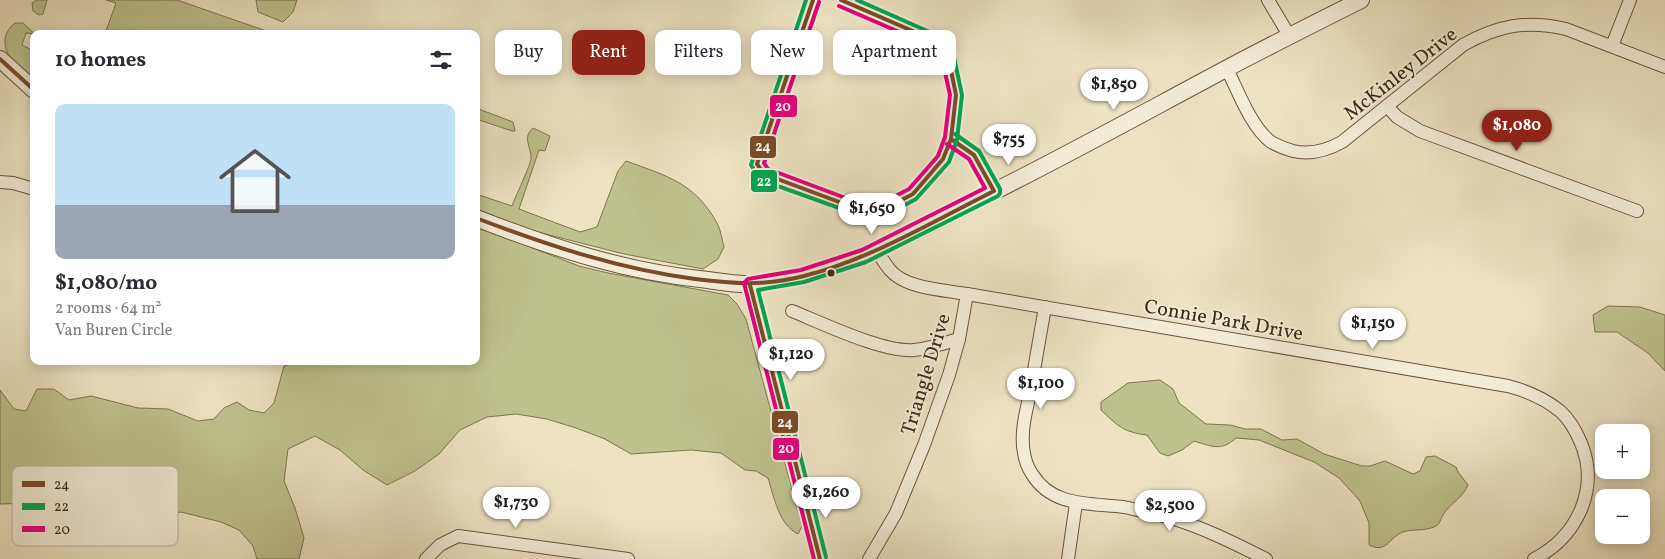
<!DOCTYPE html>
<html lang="en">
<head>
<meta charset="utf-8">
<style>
	:root { --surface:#fff; --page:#f7f7f7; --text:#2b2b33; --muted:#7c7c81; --line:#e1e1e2; --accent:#8f2418 }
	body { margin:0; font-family:Vollkorn,serif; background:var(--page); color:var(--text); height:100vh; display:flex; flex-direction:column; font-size:19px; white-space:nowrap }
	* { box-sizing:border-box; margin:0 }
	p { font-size:16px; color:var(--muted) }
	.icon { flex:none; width:28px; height:28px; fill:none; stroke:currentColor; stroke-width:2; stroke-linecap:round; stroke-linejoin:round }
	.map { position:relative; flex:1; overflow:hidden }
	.side { position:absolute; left:30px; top:30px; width:450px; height:335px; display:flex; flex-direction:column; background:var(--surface); border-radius:10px; box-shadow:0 2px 12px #0003 }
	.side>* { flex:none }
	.guide { position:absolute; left:495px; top:30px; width:475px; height:45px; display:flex; gap:10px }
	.controls { position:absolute; left:1595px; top:424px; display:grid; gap:10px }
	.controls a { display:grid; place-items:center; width:55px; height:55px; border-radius:10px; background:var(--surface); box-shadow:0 2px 12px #0003; font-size:25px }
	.price { position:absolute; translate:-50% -42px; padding:0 11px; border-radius:18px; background:#fff; color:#222; font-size:16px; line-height:32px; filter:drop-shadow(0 1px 2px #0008) }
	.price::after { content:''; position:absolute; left:50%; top:30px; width:15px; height:11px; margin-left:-8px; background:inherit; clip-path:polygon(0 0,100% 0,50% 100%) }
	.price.current { background:var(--accent); color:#fff }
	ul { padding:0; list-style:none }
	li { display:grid; align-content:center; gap:10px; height:265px; padding:0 25px }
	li+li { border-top:1px solid var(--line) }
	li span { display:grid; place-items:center; height:155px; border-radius:10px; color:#555 }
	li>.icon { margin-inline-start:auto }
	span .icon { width:90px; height:90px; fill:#fffc; stroke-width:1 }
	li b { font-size:21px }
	h2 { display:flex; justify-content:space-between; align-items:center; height:60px; padding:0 25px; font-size:21px }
	.tag { padding:0 18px; border-radius:10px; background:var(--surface); box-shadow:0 2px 12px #0003; font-size:18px; line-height:45px }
	.tag.current { background:var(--accent); color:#fff }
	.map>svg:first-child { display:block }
	.green { fill:#bec28f; stroke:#7f7451 }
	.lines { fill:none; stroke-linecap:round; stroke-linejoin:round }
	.minor-casing { stroke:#6b563f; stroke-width:14 }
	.tertiary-casing { stroke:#6b563f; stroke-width:18 }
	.minor { stroke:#f3edd8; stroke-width:12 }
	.tertiary { stroke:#f3edd8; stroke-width:16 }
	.bus-1-casing { stroke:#f3edd8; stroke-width:8 }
	.bus-2-casing { stroke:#f3edd8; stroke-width:8 }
	.bus-3-casing { stroke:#f3edd8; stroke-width:8 }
	.bus-1 { stroke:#7a4b2a; stroke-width:4 }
	.bus-2 { stroke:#00a651; stroke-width:4 }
	.bus-3 { stroke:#e5007d; stroke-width:4 }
	.bus-dot { fill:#402713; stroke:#f3edd8; stroke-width:2 }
	.labels { text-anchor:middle; stroke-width:4; stroke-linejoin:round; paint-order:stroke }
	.street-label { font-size:20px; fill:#402713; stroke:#f3edd8 }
	.key { fill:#f3edd8; stroke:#bdb29d; stroke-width:1 }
	.key-label { font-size:14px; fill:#402713 }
	.line-badge { stroke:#f3edd8; stroke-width:2 }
	.badge-label { font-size:14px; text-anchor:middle; font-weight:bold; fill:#fff }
</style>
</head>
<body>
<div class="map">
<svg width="1665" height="559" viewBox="0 0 1665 559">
	<rect width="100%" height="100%" fill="#ede3c3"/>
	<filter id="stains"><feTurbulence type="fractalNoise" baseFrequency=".004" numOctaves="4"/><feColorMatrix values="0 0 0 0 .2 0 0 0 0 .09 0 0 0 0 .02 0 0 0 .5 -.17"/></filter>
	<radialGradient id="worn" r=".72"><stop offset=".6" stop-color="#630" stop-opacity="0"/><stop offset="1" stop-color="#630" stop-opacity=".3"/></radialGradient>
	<g class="green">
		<polygon points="37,0 47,0 43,14 39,15 33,11 32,3"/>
		<polygon points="106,0 177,0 275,34 105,34 116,3"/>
		<polygon points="256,0 297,0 293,12 283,22 258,12"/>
		<path d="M 16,23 L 23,23 L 35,34 L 26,33 L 22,45 L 30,49 L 34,52 L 30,59 L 34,62 L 34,81 C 21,70 0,55 6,35 C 8,30 11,25 16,23 Z"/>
		<polygon points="476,108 513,122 515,131 512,131 476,119"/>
		<path d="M 533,128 L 550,136 L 545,151 L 539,150 L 519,209 L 580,232 L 597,227 L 618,171 L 626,161 C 667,176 696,183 718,225 C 721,231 722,240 724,247 L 718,259 L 703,269 L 624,254 L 526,229 L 476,209 L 476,194 L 512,206 C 515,197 531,165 531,158 C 531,147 522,137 533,128 Z"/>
		<path d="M 476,226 L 579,266 L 608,273 L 728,295 L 737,304 L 746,319 L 802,526 L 798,534 C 779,525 774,497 768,478 L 756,471 L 745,470 L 721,453 L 691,450 L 631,454 L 605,439 L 576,428 L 547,419 L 516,414 L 487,417 L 460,430 L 439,454 L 415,471 L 387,485 L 363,470 L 340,450 L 315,436 L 288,449 L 284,481 L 295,508 L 304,538 L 299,559 L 257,559 L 253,546 L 239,530 L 221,522 L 181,512 L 147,519 L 114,522 L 81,515 L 56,506 L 32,503 L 0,504 L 0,390 L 14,409 L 26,411 L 37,389 L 54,389 L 69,400 L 91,396 L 138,408 L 168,409 L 198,421 L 214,419 L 224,408 L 237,402 L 249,410 L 264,413 L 274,403 L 284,366 L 302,361 L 476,361 Z"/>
		<polygon points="1608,306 1640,307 1665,315 1665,371 1648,353 1617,332 1595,332 1593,315"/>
		<path d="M 1160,380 L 1173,389 L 1179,403 L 1206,424 L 1230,425 L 1245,429 L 1261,429 L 1282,440 L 1297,439 L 1324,454 L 1362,466 L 1370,466 L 1385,461 L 1413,474 L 1420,471 L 1426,457 L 1435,456 L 1456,467 L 1458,472 L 1468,485 C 1463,498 1450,503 1443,515 C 1440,520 1440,525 1434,527 C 1425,531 1412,529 1403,532 C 1389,537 1387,554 1369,545 L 1369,523 L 1360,501 L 1339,478 L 1314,462 L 1259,440 L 1236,438 C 1221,452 1211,446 1194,441 L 1182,450 L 1168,456 L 1160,453 L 1147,435 C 1123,432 1118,426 1101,410 L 1101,402 L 1128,383 Z"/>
	</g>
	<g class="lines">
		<g class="minor-casing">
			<g id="minor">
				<polyline points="1268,0 1290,37"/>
				<polyline points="1612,46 1630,0"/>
				<path d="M 1227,69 C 1238,91 1251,127 1271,142 C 1278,146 1286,149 1293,151 C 1311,155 1326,151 1342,142 L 1463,45 C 1498,25 1527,20 1566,29 L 1665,67"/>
				<polyline points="1387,106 1397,117 1420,131 1637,211"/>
				<polyline points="0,182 13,183 34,189"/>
				<path d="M 967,294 L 1508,386 C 1527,391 1544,398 1560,411 C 1569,419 1576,431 1581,443 C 1600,489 1577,537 1534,559"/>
				<path d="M 1045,307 C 1040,335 1035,364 1030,393 C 1026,412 1020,433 1024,453 C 1025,460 1028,468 1032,474 C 1052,507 1090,503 1124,507 C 1138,510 1154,513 1168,517 C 1202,527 1234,543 1266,559"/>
				<path d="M 792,311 C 822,323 884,353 914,350 C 929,349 944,343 959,339"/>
				<polyline points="426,559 440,545 458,536 628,559"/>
				<path d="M 869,559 L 896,513 L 924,445 L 949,375 L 959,339 L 967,294 C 944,290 906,289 890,270 C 885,264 881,257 876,250"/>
				<polyline points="1068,559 1076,503"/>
			</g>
		</g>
		<g class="tertiary-casing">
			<g id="tertiary">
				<polyline points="0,59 34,90"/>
				<path d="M 476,218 C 553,248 626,272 708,280 C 722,282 738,285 752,284 C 836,279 919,229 993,192 C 1071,153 1147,111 1224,70 C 1269,46 1315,23 1361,0"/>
				<polyline points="750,285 820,559"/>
			</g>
		</g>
		<use href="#minor" class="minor"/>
		<use href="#tertiary" class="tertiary"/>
		<g class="bus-1-casing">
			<g id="bus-1">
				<polyline points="813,0 757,164 764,174 866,212 886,208 913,194 943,159 951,139 956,95 948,56 938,42 841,0"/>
				<polyline points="0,59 34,90"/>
				<path d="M 476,218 C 547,245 619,269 695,279 C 735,284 764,286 804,276 C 871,259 932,222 994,191 L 974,155 L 951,139"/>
				<polyline points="750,285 820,559"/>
			</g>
		</g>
		<g class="bus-2-casing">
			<g id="bus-2">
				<polyline points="806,0 751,165 761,180 867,218 888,214 916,199 949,162 957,140 962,95 953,53 941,37 857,0"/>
				<polyline points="826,557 758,290 804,282 866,262 998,196 1000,193 1000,189 979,151 955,134"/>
			</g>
		</g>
		<g class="bus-3-casing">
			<g id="bus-3">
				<polyline points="819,2 764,163 768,169 867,206 884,202 909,189 938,156 945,137 950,95 942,59 934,47 839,6"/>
				<polyline points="814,559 744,283 748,279 801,270 862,250 985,188 969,159 947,144"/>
			</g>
		</g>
		<use href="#bus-1" class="bus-1"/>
		<use href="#bus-2" class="bus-2"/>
		<use href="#bus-3" class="bus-3"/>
	</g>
	<circle class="bus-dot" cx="831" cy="273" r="4.5"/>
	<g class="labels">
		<g class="street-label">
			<text transform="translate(1400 73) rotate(-38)" y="7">McKinley Drive</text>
			<text transform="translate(1224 319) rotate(10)" y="7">Connie Park Drive</text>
			<text transform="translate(925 374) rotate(-73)" y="7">Triangle Drive</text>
		</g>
	</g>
	<rect x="12" y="466" width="166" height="80" rx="8" class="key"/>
	<rect x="22" y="481" width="23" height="6" fill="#7a4b2a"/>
	<rect x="22" y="503" width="23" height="7" fill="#00a651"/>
	<rect x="22" y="526" width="23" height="6" fill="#e5007d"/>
	<g class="key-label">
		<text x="54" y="489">24</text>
		<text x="54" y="511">22</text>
		<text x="54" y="534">20</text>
	</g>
	<g class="line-badge">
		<rect x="769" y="94" width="29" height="24" rx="5" fill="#e5007d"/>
		<rect x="749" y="135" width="28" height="24" rx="5" fill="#7a4b2a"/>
		<rect x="750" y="169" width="28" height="24" rx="5" fill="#00a651"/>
		<rect x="771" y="410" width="28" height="24" rx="5" fill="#7a4b2a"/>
		<rect x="772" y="437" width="28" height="24" rx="5" fill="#e5007d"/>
	</g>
	<g class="badge-label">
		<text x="783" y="111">20</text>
		<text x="763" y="151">24</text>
		<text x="764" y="186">22</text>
		<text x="785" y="427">24</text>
		<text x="786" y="453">20</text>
	</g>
	<rect width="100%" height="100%" filter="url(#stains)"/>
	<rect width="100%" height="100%" fill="url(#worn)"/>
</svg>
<div class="controls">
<a>+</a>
<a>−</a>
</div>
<b class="price" style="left:1114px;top:111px">$1,850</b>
<b class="price current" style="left:1517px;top:152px">$1,080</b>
<b class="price" style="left:1009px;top:166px">$755</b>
<b class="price" style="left:872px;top:235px">$1,650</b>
<b class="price" style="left:1373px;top:350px">$1,150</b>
<b class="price" style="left:791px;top:381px">$1,120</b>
<b class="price" style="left:1041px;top:410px">$1,100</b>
<b class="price" style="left:826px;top:519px">$1,260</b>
<b class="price" style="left:516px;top:529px">$1,730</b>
<b class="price" style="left:1170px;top:532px">$2,500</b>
<div class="guide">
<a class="tag">Buy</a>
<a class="tag current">Rent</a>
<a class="tag">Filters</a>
<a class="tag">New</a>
<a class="tag">Apartment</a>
</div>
<section class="side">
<h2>10 homes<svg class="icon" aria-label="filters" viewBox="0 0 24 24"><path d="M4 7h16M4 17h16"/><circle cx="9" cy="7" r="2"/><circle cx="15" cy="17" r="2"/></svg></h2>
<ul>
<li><span style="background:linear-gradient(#bfe0f5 65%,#9aa5b1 0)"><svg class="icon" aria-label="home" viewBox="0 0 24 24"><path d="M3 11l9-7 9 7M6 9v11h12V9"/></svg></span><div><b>$1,080/mo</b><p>2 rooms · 64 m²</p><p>Van Buren Circle</p></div></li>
</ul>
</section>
</div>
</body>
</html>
